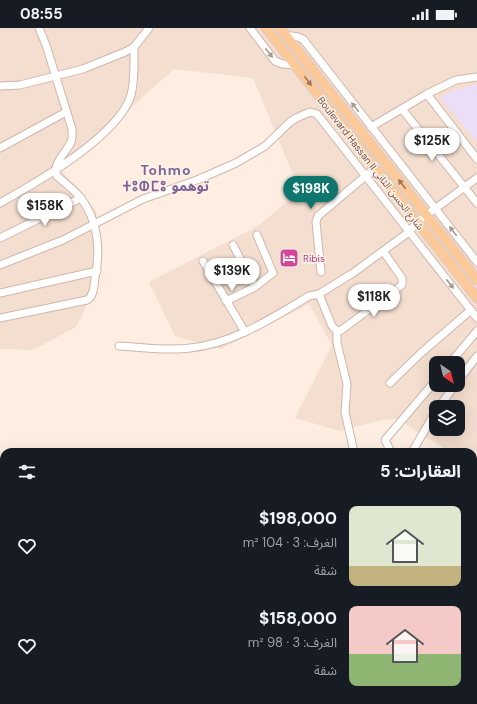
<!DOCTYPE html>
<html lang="ar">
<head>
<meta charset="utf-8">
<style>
	:root { --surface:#171b24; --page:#20242c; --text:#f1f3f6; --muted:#9ea1a6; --accent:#0f766e }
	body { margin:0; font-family:"DM Sans","Noto Sans Arabic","Noto Sans Tifinagh",sans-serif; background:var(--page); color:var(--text); direction:rtl; height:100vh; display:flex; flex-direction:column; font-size:15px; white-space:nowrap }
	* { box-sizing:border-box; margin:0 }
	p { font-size:13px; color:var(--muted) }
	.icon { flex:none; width:22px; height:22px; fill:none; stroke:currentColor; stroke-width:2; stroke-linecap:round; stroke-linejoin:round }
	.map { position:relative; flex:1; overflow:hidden; direction:ltr }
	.panel { position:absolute; left:0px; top:420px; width:477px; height:256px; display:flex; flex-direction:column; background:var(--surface); border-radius:12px 12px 0 0; box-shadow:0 4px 16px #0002; direction:rtl }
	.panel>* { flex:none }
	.needle { width:26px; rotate:145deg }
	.controls { position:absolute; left:429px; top:328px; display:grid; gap:8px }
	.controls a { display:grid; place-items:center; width:36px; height:36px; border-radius:8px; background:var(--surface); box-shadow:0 4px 16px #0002; font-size:20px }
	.price { position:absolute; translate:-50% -34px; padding:0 9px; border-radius:14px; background:#fff; color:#222; font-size:13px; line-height:26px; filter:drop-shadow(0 1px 2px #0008) }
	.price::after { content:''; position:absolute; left:50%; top:24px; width:12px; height:9px; margin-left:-6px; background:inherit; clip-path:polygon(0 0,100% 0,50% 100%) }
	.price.active { background:var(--accent); color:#fff }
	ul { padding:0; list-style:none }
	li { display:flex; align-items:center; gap:12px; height:100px; padding:0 16px }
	li span { display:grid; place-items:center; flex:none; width:112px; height:80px; border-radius:8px; color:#555 }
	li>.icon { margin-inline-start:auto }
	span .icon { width:48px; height:48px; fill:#fffc; stroke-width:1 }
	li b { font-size:17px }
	h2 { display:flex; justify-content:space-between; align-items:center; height:48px; padding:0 16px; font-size:17px }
	.status { display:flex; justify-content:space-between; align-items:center; height:28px; padding:0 20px; background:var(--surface); direction:ltr }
	.status svg { height:11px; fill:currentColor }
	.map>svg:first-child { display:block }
	.residential { fill:#f4decf; fill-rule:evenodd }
	.industrial { fill:url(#industrial-grid) }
	.education { fill:#ebdef9 }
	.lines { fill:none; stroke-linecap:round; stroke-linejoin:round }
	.minor-casing { stroke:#d0b6ab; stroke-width:9 }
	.major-casing { stroke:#d8cecc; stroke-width:11 }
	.minor { stroke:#fff; stroke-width:7 }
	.major { stroke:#fdc998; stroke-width:9 }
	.oneway { fill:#ac9791 }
	.oneway2 { fill:#9d7560 }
	.labels { text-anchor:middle; stroke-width:3; stroke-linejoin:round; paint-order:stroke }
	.street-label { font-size:10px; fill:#745148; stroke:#fff3e8 }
	.hotel-label { font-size:10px; fill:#b23c85; stroke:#fff3e8; text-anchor:start }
	.district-label { font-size:14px; font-weight:bold; letter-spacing:1px; fill:#7e6398; stroke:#fff3e8 }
</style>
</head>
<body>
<div class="status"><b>08:55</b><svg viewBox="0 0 49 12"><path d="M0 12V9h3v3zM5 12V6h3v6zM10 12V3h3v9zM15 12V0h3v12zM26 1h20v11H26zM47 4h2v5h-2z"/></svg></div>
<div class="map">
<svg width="477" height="676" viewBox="0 0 477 676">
	<defs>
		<pattern id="industrial-grid" width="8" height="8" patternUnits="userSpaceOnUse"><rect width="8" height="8" fill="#ebe1dd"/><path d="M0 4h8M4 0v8" fill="none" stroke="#c3b9b5"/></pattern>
	</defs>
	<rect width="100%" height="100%" fill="#fdeee1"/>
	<g class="residential">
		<path d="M 0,0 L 477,0 L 477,436 L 473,438 L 473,424 L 450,424 L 397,391 L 382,392 L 340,403 L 295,390 L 332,317 L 309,276 L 221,321 L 175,308 L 149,254 L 258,198 L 300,163 L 253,50 L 174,41 L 61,142 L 96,183 L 99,218 L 99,254 L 76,299 L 33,322 L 0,321 ZM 436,335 L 458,335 L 458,357 L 436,357 ZM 436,379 L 458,379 L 458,401 L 436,401 Z"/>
		<polygon points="477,617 477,676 403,676 408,672 473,672 473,620"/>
	</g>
	<polygon class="industrial" points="0,639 4,644 4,672 28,672 31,676 0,676"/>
	<polygon class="education" points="477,56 477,114 440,69 455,62"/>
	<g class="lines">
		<g class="minor-casing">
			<g id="minor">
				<polyline points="250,0 275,33 282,36 295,37"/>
				<polyline points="285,7 298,9 303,11 477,234"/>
				<polyline points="0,58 20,57 83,41 125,24 134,19 149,0"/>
				<polyline points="427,66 477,131"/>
				<polyline points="402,81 477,175"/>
				<polyline points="371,99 427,66 456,52 477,49"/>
				<polyline points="0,120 66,84"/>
				<path d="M 0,175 C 36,155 119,108 131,67 C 135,52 134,35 134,19"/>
				<polyline points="0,210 81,170"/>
				<polyline points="233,217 255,259"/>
				<polyline points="203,233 245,304"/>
				<polyline points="0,237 63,212 143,171 197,152 236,135 265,118 290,94 296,90 310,84 317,86 477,290"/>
				<polyline points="321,244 316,194 318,188 375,140"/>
				<polyline points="0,265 97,243"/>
				<polyline points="319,266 332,298 337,303 340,303 402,257 402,250 383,223"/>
				<polyline points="226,273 255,259 273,245 257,207"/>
				<path d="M 0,290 L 87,272 C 94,268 94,258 95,250 C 101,222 98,191 80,169 C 73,161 65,155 57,148 C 52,135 66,125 71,114 C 73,109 72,106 72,101 L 46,17 L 39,0"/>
				<polyline points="337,303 337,315 347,356 345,384 354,424"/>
				<path d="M 119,318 C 142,319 167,323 190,320 C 233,316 272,290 309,268 L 319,266 L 353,245 L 409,204 L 417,194 L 477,150"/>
				<polyline points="450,335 477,303"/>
				<polyline points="458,353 477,328"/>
				<polyline points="390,355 421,325 471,282"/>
				<polyline points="439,379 455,357"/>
				<polyline points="391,424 385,412 436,352"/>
				<polyline points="412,424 436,383"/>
				<polyline points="473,518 477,521"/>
				<polyline points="0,588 4,593"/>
				<polyline points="473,604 477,601"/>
				<polyline points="473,617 477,623"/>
				<polyline points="473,671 477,676"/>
				<polyline points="410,672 413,676"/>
				<polyline points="56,676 65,672"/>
				<polyline points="381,676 387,672"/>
				<polyline points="466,676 471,672"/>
			</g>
		</g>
		<g class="major-casing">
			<g id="major">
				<polyline points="266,0 477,270"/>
				<polyline points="280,0 477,252"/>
			</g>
		</g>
		<use href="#minor" class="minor"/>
		<use href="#major" class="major"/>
	</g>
	<defs><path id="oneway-solid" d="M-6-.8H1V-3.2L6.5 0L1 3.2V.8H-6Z"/></defs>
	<g class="oneway">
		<use href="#oneway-solid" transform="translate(269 25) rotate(52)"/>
		<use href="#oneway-solid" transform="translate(355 79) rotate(-128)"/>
		<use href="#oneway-solid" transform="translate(453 203) rotate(-128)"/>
		<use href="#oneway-solid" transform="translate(450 256) rotate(52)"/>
	</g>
	<g class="oneway2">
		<use href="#oneway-solid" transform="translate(308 53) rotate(53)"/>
		<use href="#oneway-solid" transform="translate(402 156) rotate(-128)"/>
	</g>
	<defs>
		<g id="hotel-square" transform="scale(1)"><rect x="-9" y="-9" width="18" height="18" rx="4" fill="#d1479c" stroke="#fff3e8"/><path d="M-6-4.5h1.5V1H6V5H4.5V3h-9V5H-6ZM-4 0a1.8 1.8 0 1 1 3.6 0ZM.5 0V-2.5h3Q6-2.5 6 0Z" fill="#fff"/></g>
	</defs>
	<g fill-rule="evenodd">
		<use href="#hotel-square" x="289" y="230"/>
	</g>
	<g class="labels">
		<g class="street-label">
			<text transform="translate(371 135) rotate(52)" y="4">Boulevard Hassan II شارع الحسن الثاني</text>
		</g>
		<g class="hotel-label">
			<text x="303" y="234">Ribis</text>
		</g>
		<g class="district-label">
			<text x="166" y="147">Tohmo<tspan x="166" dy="16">ⵜⵓⵀⵎⵓ توهمو</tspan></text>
		</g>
	</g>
</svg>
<div class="controls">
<a><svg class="needle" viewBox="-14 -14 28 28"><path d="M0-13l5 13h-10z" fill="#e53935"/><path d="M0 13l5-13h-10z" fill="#9ea1a6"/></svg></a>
<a><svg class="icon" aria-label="layers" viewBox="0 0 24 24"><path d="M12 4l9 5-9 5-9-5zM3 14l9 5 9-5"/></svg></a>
</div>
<b class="price" style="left:432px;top:134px">$125K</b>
<b class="price active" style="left:311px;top:182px">$198K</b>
<b class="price" style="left:45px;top:199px">$158K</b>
<b class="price" style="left:232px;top:264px">$139K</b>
<b class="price" style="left:374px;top:290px">$118K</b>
<section class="panel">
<h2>العقارات: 5<svg class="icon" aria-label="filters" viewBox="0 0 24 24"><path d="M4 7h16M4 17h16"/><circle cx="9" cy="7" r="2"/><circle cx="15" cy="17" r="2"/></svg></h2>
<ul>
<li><span style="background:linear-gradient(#dfe7d0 75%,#c2b280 0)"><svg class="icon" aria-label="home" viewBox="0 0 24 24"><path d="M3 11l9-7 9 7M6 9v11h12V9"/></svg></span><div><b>$198,000</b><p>الغرف: 3 · 104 m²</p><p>شقة</p></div><svg class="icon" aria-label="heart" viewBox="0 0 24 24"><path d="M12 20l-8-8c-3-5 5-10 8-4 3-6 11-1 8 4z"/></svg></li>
<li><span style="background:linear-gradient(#f6c9c9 60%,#8fb573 0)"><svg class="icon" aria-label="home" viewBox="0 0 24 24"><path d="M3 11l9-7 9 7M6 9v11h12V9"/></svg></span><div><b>$158,000</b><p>الغرف: 3 · 98 m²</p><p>شقة</p></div><svg class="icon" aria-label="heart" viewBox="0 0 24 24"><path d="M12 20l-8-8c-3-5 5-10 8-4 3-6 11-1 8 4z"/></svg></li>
</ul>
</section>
</div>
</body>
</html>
